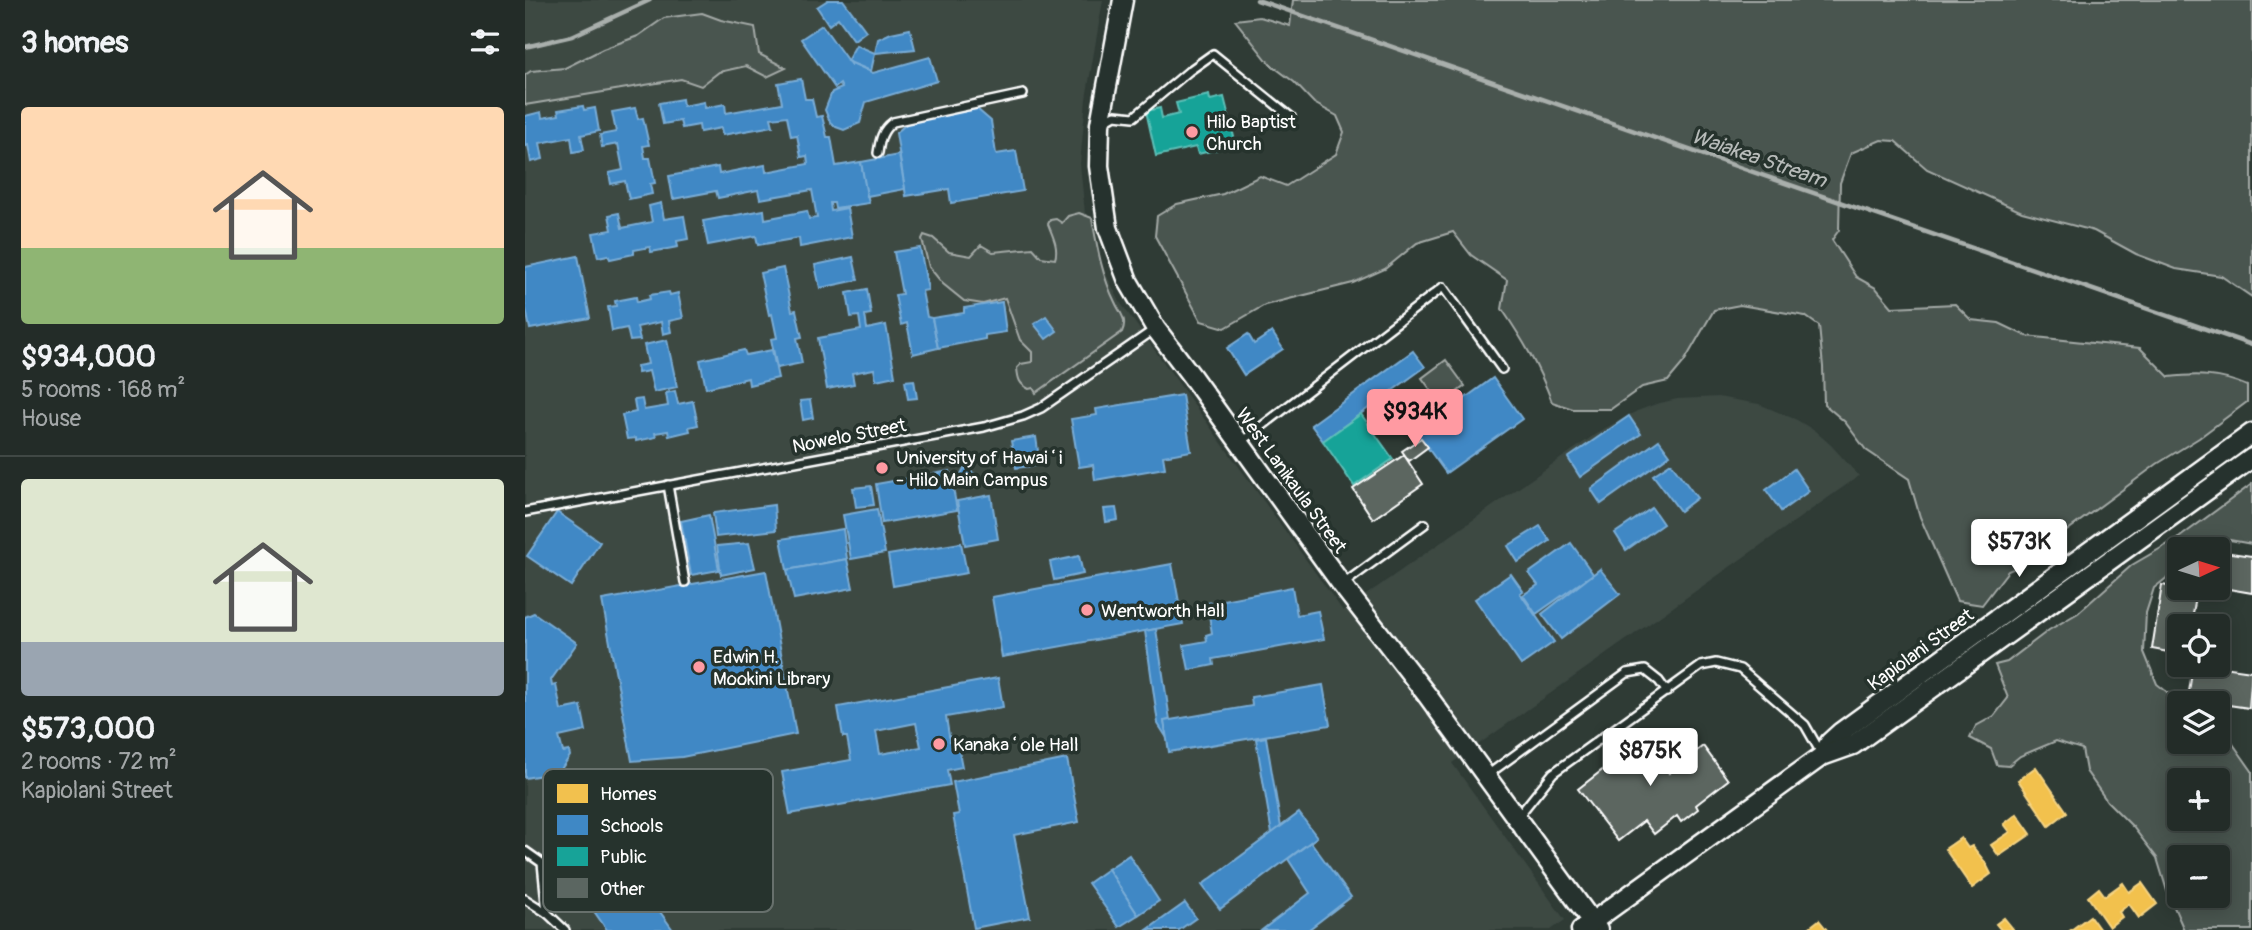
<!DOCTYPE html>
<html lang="en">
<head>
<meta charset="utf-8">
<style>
	:root { --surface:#232c28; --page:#2f3834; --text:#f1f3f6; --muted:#a3a7a8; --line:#404845; --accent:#ff9aa2 }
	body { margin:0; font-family:Pangolin,sans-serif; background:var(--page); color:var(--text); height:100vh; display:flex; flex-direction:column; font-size:26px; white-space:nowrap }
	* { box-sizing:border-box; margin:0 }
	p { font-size:23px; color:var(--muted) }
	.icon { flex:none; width:38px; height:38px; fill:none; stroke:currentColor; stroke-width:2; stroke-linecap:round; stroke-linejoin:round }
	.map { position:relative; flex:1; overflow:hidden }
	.side { display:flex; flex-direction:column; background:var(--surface); width:525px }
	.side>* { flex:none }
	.needle { width:46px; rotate:86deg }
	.fabs { position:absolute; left:1642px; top:537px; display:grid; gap:14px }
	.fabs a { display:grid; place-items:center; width:63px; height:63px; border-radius:7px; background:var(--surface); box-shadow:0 4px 18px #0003,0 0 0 2px var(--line); font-size:35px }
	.price { position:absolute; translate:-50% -60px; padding:0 16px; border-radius:7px; background:#fff; color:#222; font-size:23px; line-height:46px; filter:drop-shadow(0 2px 4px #0008) }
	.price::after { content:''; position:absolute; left:50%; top:42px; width:21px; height:16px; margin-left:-10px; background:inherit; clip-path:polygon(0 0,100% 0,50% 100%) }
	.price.active { background:var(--accent); color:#111 }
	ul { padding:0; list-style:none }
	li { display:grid; align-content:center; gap:14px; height:371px; padding:0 21px }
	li+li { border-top:2px solid var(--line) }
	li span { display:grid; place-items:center; height:217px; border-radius:7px; color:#555 }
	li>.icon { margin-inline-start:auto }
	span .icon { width:126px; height:126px; fill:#fffc; stroke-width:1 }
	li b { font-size:30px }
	h2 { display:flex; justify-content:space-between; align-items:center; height:84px; padding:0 21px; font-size:30px }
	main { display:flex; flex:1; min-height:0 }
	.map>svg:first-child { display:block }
	.built { fill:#3c4842 }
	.green { fill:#4a544f; stroke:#a4aaa7; stroke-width:2; fill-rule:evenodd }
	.homes { fill:#f2c14e; stroke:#f6d483; stroke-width:2 }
	.schools { fill:#3f88c5; stroke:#79acd6; stroke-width:2; fill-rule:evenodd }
	.public { fill:#17a398; stroke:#5dbfb7; stroke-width:2 }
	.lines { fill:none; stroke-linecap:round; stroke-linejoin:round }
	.stream { stroke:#a9afac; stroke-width:4.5 }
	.building { fill:#5b6661; stroke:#fff; stroke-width:2 }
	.service-casing { stroke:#fff; stroke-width:12 }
	.tertiary-casing { stroke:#fff; stroke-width:23 }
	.service { stroke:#26332d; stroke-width:7 }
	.tertiary { stroke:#26332d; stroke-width:18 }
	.poi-dot { fill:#ff9aa2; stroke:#26332d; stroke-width:2.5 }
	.labels { text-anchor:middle; stroke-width:7; stroke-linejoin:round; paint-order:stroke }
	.poi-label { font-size:19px; fill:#fff; stroke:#26332d; text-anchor:start }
	.street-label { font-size:19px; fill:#fff; stroke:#26332d }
	.water-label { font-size:21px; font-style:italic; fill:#b8bcba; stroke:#26332d }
	.key { fill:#26332d; stroke:#67706c; stroke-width:2 }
	.key-label { font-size:19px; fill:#fff }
</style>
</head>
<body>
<main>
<section class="side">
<h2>3 homes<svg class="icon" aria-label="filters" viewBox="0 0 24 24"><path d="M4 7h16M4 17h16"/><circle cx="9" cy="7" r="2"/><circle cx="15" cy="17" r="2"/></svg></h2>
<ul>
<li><span style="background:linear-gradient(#ffd9b3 65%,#8fb573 0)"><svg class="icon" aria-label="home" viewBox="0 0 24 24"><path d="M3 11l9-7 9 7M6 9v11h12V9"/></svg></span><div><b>$934,000</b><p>5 rooms · 168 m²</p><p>House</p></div></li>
<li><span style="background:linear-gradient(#dfe7d0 75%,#9aa5b1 0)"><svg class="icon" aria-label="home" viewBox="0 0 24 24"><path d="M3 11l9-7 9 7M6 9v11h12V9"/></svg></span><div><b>$573,000</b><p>2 rooms · 72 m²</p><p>Kapiolani Street</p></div></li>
</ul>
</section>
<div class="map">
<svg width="1727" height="930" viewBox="0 0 1727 930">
	<rect width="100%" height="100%" fill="#2f3b35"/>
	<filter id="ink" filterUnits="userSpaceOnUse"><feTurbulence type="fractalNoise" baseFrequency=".0143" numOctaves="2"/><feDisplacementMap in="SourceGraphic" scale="14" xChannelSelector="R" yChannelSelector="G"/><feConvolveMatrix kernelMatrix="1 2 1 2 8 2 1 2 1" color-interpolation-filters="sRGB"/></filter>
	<g filter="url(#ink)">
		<polygon class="built" points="0,0 578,0 561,99 555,164 560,213 574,260 595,302 818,611 1075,431 1112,411 1131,404 1152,399 1193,397 1234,404 1272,420 1290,431 1306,445 1334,476 927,763 1040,920 1026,930 0,930"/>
		<g class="green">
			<path d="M 768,0 L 1727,0 L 1727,297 L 1696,276 L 1651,269 L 1611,254 L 1569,231 L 1497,212 L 1402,169 L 1370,141 L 1356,140 L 1326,153 L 1315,183 L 1314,230 L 1307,240 L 1331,277 L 1351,288 L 1367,307 L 1430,304 L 1446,320 L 1474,323 L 1501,336 L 1615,348 L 1644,377 C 1672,374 1696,374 1722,386 L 1722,402 L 1674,438 L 1632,464 L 1539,533 L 1507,561 L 1483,571 L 1457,605 L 1432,601 L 1395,517 L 1384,479 L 1341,450 L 1320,422 L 1299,404 L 1298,367 L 1294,326 L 1280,316 L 1215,305 L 1189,310 L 1159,362 L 1143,381 L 1117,387 L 1086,409 L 1048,409 L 1027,402 C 1014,367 998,340 977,309 L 982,280 L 946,255 L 928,232 L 892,243 L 860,269 L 828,283 L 740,305 L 700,328 L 676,321 L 630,236 L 632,216 L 652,204 L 698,194 L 735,176 L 761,186 L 811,154 L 819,132 L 812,116 L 789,103 L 769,82 L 745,64 L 710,20 L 735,17 L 765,26 Z"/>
			<polygon points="177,13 196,20 230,27 234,54 261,68 242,77 221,66 194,72 176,86 156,79 0,105 0,75 6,71 40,68 78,49 113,36 139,18"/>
			<path d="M 554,213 L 567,218 C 572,246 577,276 590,302 C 595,314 603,319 597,332 L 511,393 L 508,388 L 504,389 C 494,384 493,379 492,368 L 496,364 L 507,362 L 507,352 L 495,340 L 480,298 L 458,304 L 439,301 L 418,284 L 404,267 L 397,239 L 399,235 L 408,238 L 424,252 L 446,256 L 456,245 L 468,252 L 508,248 L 516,257 L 530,259 C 534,247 527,235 523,224 L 525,220 L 531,219 L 537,223 L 543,216 Z"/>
			<polygon points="921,360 940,386 916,404 897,378"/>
			<path d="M 1727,484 L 1727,544 L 1705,540 L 1674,549 L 1654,550 L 1654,568 L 1629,588 L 1621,613 L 1619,652 L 1632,684 L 1656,703 L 1654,704 L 1654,742 L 1692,742 L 1692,730 L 1701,734 L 1727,771 L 1727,930 L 1659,930 L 1642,891 L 1632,858 L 1608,827 L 1582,801 L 1561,771 L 1557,749 L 1531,741 L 1495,756 L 1483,766 L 1472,765 L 1466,749 L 1445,738 L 1451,726 L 1469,716 L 1483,698 L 1470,665 L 1482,662 L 1524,630 L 1553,613 L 1607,565 L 1655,537 ZM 1692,780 L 1692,819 L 1654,819 L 1654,780 ZM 1654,858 L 1692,858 L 1692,896 L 1654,896 Z"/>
		</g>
		<g class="homes">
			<polygon points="1511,767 1542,812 1524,826 1493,780"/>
			<polygon points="1492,814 1506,834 1474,856 1466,845 1485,832 1479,824"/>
			<polygon points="1436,838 1443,848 1447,846 1460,862 1466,874 1447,888 1420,849"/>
			<polygon points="1598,883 1604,892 1617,883 1632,904 1614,918 1604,904 1594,912 1597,917 1584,927 1563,897 1574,888 1580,896"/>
			<polygon points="1565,916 1575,930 1546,930"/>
			<polygon points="1479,918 1488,929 1487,930 1476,930 1471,924"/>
			<polygon points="1294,920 1302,930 1281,930"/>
		</g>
		<g class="schools">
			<polygon points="303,0 318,0 341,31 329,40 313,18 304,25 292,7"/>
			<polygon points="297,25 325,64 325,62 348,73 405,57 412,81 341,102 335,123 319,130 311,127 305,122 300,110 307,92 317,88 315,84 310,88 276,39"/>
			<polygon points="385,29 390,49 350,53 353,39 366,33"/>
			<polygon points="331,45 350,53 346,71 322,61"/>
			<polygon points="276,79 280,99 287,99 291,117 297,116 302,137 306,137 311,166 336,162 344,203 310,208 309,203 305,203 306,211 322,208 327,237 275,247 274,238 233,245 231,236 183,245 178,221 239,210 240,219 282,211 284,219 292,218 287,190 235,199 233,190 193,198 191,191 148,199 144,176 193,167 194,174 240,165 241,172 283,164 282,156 276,157 272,135 266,136 262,116 246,118 248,126 197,135 196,128 175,132 174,125 157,128 155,121 138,124 134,103 157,99 158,106 179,102 180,108 200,104 201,113 257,103 253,83"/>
			<polygon points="58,106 59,110 70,108 74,131 56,135 59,150 48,152 46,137 15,143 18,159 6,162 3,145 0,146 0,116 16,112 17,118 34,115 33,110"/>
			<polygon points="110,108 113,119 118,118 124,145 118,146 120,158 125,158 130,183 125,184 127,194 104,199 100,181 86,184 84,173 98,170 93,144 77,147 75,135 91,132 87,112"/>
			<polygon points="452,109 466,121 471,154 491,151 498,191 426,203 424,189 381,196 371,133 385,121"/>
			<polygon points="374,155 380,189 342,196 336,162"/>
			<polygon points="136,203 139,219 159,216 163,239 152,241 153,247 126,252 125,247 109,250 109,254 85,259 83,255 73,257 68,233 87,230 84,215 94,213 97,228 127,222 124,206"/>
			<polygon points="395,248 403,290 397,291 402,317 407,318 413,348 388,354 382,323 376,325 370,295 377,294 369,252"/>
			<polygon points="53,256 65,318 5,329 0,304 0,267"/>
			<polygon points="328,257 333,280 295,288 290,265"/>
			<polygon points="258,268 267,311 271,310 277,337 272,338 277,363 252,368 246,339 252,338 247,314 244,315 235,273"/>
			<polygon points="342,289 346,314 340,315 342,329 361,325 370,376 351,380 349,369 327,373 329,384 302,389 293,338 336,330 334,316 326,317 322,293"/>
			<polygon points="144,292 145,295 153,293 158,318 144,321 146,332 138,334 136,322 112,327 115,340 105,341 102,328 87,331 83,307 91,306 90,301 111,297 112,302 125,299 124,295"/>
			<polygon points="477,302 481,332 460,335 460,339 413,348 407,318 439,313 439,308"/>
			<polygon points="521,316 532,331 521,339 509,324"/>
			<polygon points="747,332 758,349 719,375 702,348 723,334 729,344"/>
			<polygon points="142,340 152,387 129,392 124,371 113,373 112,366 123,364 119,345"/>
			<polygon points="219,350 221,355 247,350 253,378 224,385 223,378 181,388 175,360"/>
			<polygon points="888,351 900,367 798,441 786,425"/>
			<polygon points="968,378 997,419 921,473 892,433"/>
			<polygon points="389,380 392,398 383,399 380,381"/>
			<polygon points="150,391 153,404 168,401 173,425 164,427 165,431 144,436 143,431 130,433 131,437 111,441 111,438 102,439 97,415 111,412 109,400 117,399 119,410 143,406 141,393"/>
			<polygon points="657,395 666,451 638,456 640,468 570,480 568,465 554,467 546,419 572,415 571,409"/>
			<polygon points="285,400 288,418 278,420 275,401"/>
			<polygon points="1104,416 1116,434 1055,477 1043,458"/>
			<polygon points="511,437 515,465 491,468 486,441"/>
			<polygon points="1134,440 1145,455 1076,504 1066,489"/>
			<polygon points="1146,463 1172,498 1155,511 1128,475"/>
			<polygon points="439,468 450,474 445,484 434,478"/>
			<polygon points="1269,469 1284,491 1256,511 1241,490"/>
			<polygon points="425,471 432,510 357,523 351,484"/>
			<polygon points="346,486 349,505 331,507 328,488"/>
			<polygon points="466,495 473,539 440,545 432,501"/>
			<polygon points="249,505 251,530 191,537 188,513"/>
			<polygon points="591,508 593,520 581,522 579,509"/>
			<polygon points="1127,508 1138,524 1101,550 1090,533"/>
			<polygon points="352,509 360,553 326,559 318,515"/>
			<polygon points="32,512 75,542 46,586 2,556"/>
			<polygon points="184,515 194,570 166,575 156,521"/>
			<polygon points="1015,526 1025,541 993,562 983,546"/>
			<polygon points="318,529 322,559 262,570 256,539"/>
			<polygon points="224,543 230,568 196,575 192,546"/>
			<polygon points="436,543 442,573 368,586 363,555"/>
			<polygon points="1046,543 1068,574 1011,614 998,595 1013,585 1004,573"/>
			<polygon points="554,556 558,574 529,580 525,562"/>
			<polygon points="322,559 328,588 269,599 262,570"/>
			<polygon points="647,564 658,624 477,657 467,597"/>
			<polygon points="1075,569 1095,594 1036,639 1017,614"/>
			<polygon points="241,571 271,734 157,757 107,761 77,600"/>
			<polygon points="986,574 998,591 995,593 1029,642 996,665 950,599"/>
			<polygon points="767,587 772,615 793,611 799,639 688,659 689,665 664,670 659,645 682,641 681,635 687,633 682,603"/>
			<polygon points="9,613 52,643 26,680 27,686 31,685 36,710 56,706 61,731 34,737 38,752 44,751 45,756 34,772 0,778 0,617"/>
			<polygon points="631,629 645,720 639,721 642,738 633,724 620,631"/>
			<path d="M 473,678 L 478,707 L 421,717 L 425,742 L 432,741 L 437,767 L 422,770 L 425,785 L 265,814 L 257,772 L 326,760 L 322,737 L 318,737 L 313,707 ZM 391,723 L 396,747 L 355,754 L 351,731 Z"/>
			<polygon points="798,685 805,725 644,752 639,721 727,706 726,697"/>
			<polygon points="741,737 756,827 747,834 731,739"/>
			<polygon points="542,759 554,822 489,835 505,917 449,928 428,815 434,814 428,782"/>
			<polygon points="65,793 100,863 148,930 82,930 57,894 33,847 65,826 55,799"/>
			<polygon points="774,813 792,837 695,909 677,885"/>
			<polygon points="786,842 826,897 783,930 737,930 785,893 763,859"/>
			<polygon points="604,855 634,901 613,915 583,869"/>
			<polygon points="583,869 613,915 594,927 563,883"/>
			<polygon points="660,903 671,918 654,930 622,930"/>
		</g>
		<g class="public">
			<polygon points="684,95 685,100 699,97 711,145 673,154 671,147 631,156 621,111 635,108 637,118 654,114 651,103"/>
			<polygon points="836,414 868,459 829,486 798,441"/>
		</g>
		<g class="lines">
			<g class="stream">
				<polyline points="732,0 1727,345"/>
				<polyline points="0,47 47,36 125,0"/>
			</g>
		</g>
		<g class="building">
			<polygon points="896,438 903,447 884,461 877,451"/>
			<polygon points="879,455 898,484 848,519 828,489"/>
			<polygon points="1692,551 1727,556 1727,593 1692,587"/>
			<polygon points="1637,585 1672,591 1666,626 1654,626 1654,654 1627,649"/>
			<polygon points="1668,665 1684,665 1727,671 1724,708 1663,699"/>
			<polygon points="1109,727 1144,773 1178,746 1203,780 1171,805 1173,809 1156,822 1152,816 1129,834 1119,821 1093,841 1053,789 1107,747 1098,735"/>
		</g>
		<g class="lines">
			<g class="service-casing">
				<g id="service">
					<polyline points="578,122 590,115 609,117 664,71 688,54 766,117"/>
					<path d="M 353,153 C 355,139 357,130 368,122 L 498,94"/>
					<polyline points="715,443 918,287 977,369"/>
					<polyline points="143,485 160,582"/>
					<polyline points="0,512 459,427 498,416 516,408 630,329"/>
					<polyline points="817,585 900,524"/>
					<polyline points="961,776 1102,673 1120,670 1134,681 1142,692"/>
					<polyline points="992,818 1028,773 1176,666 1191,663 1215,669 1280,725 1296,753"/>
					<polyline points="0,851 17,863 22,913"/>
					<polyline points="0,899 22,913 40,930"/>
				</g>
			</g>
			<g class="tertiary-casing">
				<g id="tertiary">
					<polyline points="598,0 575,124 574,166 583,228 603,281 631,329 668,378 817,585 902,695 1073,930"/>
					<polyline points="1297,756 1305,742 1316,732 1727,433"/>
					<polyline points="1056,930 1297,756 1328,745 1727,458"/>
				</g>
			</g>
			<use href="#service" class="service"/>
			<use href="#tertiary" class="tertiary"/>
		</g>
	</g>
	<g class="poi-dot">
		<circle cx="667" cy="132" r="7"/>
		<circle cx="357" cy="468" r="7"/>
		<circle cx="562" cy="610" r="7"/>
		<circle cx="174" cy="667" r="7"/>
		<circle cx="414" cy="744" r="7"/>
	</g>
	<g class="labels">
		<g class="poi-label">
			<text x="681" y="128">Hilo Baptist<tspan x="681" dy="22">Church</tspan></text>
			<text x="371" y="464">University of Hawaiʻi<tspan x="371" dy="22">- Hilo Main Campus</tspan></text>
			<text x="576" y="617">Wentworth Hall</text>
			<text x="188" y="663">Edwin H.<tspan x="188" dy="22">Mookini Library</tspan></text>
			<text x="428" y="751">Kanakaʻole Hall</text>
		</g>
		<g class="street-label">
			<text transform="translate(324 435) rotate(-11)" y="7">Nowelo Street</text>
			<text transform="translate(767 480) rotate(54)" y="7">West Lanikaula Street</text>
			<text transform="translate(1395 649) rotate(-36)" y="7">Kapiolani Street</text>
		</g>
		<g class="water-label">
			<text transform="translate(1234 158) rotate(19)" y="7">Waiakea Stream</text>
		</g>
	</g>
	<rect x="18" y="769" width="230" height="143" rx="10" class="key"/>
	<rect x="32" y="784" width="31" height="19" fill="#f2c14e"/>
	<rect x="32" y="815" width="31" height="20" fill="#3f88c5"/>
	<rect x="32" y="847" width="31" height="19" fill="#17a398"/>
	<rect x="32" y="878" width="31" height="20" fill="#5b6661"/>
	<g class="key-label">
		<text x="75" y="800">Homes</text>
		<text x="75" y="832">Schools</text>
		<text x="75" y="863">Public</text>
		<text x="75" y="895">Other</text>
	</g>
</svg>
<div class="fabs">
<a><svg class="needle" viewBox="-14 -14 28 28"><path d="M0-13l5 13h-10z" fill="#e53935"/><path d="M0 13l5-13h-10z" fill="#a3a7a8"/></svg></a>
<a><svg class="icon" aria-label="locate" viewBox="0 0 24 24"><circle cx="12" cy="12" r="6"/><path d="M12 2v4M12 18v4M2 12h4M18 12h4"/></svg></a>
<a><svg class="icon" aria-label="layers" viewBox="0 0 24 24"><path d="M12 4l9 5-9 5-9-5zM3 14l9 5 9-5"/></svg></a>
<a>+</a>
<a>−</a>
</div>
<b class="price active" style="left:890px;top:449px">$934K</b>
<b class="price" style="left:1494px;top:579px">$573K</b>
<b class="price" style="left:1125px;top:788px">$875K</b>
</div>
</main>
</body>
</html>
